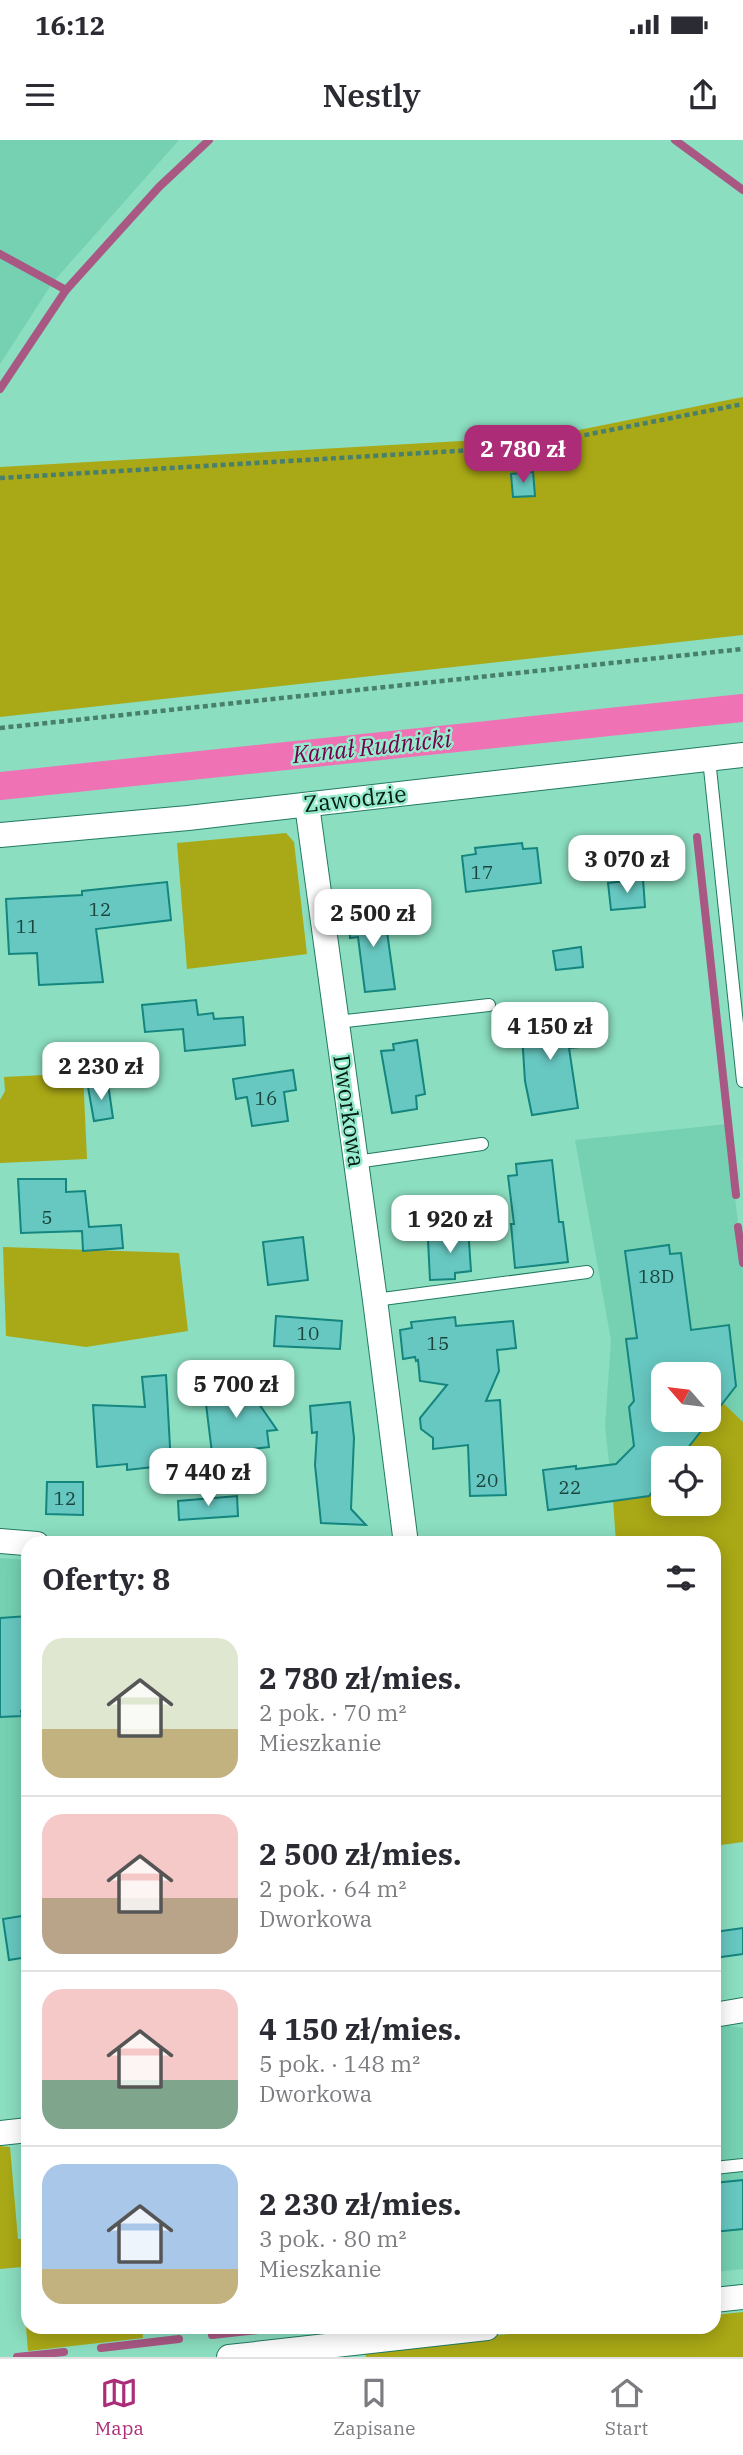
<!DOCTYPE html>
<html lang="pl">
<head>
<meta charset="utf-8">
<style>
	:root { --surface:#fff; --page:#f2f2f3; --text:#2b2b33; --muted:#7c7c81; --line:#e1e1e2; --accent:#ad2c78 }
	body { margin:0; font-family:"IBM Plex Serif",serif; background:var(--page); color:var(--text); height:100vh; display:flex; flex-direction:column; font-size:26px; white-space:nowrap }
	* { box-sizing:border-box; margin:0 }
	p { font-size:23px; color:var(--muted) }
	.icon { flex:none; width:38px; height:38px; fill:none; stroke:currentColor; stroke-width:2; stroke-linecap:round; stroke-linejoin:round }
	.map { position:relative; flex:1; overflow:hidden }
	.side { position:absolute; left:21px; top:1396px; width:700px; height:798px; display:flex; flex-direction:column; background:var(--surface); border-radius:21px; box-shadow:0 4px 18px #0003 }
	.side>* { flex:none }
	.needle { width:46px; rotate:298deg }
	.tools { position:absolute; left:651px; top:1222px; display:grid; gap:14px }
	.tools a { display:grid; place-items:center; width:70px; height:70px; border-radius:14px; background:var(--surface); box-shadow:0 4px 18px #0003; font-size:35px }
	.price { position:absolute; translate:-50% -60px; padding:0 16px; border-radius:14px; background:#fff; color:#222; font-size:23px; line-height:46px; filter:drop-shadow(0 2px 4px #0008) }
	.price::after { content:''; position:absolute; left:50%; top:42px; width:21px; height:16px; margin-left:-10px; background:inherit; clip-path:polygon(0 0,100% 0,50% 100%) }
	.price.current { background:var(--accent); color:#fff }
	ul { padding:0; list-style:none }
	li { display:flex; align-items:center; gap:21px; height:175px; padding:0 21px }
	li+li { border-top:2px solid var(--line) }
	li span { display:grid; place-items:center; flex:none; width:196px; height:140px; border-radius:21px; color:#555 }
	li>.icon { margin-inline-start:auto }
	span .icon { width:84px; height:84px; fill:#fffc; stroke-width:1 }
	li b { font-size:30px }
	h2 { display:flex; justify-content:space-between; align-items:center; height:84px; padding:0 21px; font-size:30px }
	.status { display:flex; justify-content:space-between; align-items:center; height:49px; padding:0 35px; background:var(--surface); direction:ltr }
	.status svg { height:19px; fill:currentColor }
	header { display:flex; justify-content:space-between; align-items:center; height:91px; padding:0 21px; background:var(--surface); font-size:32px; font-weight:600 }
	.tab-bar { display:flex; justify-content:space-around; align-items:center; height:98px; border-top:2px solid var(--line); background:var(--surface); font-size:19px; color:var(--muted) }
	.tab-bar a { display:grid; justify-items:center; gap:4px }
	.tab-bar .current { color:var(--accent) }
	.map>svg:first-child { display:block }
	.built { fill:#75d1b1; fill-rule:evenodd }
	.green { fill:#a9a816 }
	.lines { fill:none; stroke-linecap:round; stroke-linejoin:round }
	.stream { stroke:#a85883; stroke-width:8 }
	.canal { stroke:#ef73b4; stroke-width:28 }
	.building { fill:#67c8c1; stroke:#14857f; stroke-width:2; fill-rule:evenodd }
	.service-casing { stroke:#217a61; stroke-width:14 }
	.minor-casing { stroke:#217a61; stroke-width:26 }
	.path { stroke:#49806d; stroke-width:4.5; stroke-dasharray:5 3.5; stroke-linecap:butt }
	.service { stroke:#fff; stroke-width:12 }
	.minor { stroke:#fff; stroke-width:24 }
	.labels { text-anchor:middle; stroke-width:5; stroke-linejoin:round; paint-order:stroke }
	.number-label { font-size:19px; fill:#1a463e }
	.street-label { font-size:23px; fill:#011a12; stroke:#97ebcd }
	.water-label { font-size:24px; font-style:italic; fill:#77004e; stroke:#97ebcd }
</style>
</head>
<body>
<div class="status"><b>16:12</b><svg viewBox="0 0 49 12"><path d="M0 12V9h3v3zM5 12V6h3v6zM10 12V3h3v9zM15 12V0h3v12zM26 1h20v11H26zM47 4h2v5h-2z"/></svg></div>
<header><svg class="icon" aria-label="menu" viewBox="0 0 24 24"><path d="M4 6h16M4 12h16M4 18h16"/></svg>Nestly<svg class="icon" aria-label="share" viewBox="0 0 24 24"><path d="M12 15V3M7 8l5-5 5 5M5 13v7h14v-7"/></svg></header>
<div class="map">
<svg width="743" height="2217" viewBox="0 0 743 2217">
	<rect width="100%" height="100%" fill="#8bdec0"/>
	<g class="built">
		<polygon points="0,0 179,0 53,142 0,224"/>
		<path d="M 727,984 L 743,1129 L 743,1282 L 723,1263 L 680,1318 L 663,1318 L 663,1338 L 649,1356 L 613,1360 L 605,1286 L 611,1200 L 575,1000 ZM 663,1234 L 709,1234 L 709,1279 L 663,1279 Z"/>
		<polygon points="0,1418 28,1420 28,1775 0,1779"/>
		<polygon points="727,1885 743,1888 743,2129 714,2132 714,1888"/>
	</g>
	<g class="green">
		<polygon points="743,257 743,495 0,577 0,327 549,296"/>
		<polygon points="286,693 294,702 307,814 187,829 177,703"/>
		<polygon points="83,933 87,1019 0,1023 0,960 5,951 4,937"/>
		<polygon points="3,1107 179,1113 188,1191 86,1207 6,1196"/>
		<polygon points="723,1263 743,1282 743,1702 714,1706 714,1404 616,1403 613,1360 649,1356 663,1338 663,1363 709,1363 709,1318 680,1318"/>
		<polygon points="0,2006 10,2007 18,2099 28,2099 28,2188 142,2188 143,2198 28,2211 21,2127 0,2129"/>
		<polygon points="743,2172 743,2217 366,2217 363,2207 576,2188 714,2188 714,2175"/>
	</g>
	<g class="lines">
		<g class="stream">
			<polyline points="675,0 743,50"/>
			<polyline points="0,114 66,150"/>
			<polyline points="0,249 66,150 159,47 209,0"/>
			<polyline points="697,697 736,1055"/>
			<polyline points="738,1087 743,1123"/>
			<polyline points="212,2195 278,2188"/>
			<polyline points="101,2208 179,2199"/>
			<polyline points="17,2217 64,2212"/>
		</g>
		<polyline class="canal" points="0,646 743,568"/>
	</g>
	<g class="building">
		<polygon points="533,332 535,356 513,357 511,334"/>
		<polygon points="522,703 523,709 537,708 541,743 466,752 462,716 476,714 475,708"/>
		<polygon points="643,739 645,767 611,770 608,743"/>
		<polygon points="167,742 171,780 96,789 103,842 39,845 37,813 9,814 6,759 82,755 82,751"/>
		<polygon points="357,770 384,770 395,849 365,852 358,797 350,798 349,771"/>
		<polygon points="581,807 583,827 556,830 553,811"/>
		<polygon points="196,860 198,875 213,873 214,879 243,877 245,905 185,911 183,889 145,892 142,865"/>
		<polygon points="575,873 579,907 569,908 578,968 532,975 525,941 521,879"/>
		<polygon points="417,900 425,954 416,956 417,969 392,973 381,911 394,910 393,904"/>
		<polygon points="293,930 296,950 284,952 288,981 252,986 247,957 236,959 233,939"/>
		<polygon points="108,944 113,978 94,981 88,947"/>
		<polygon points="552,1020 559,1082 563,1082 568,1122 515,1128 511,1084 514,1084 508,1036 517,1035 516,1024"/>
		<polygon points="18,1039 66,1039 66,1052 85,1051 89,1087 121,1085 123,1108 83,1111 82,1091 21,1093"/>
		<polygon points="468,1087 471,1131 455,1133 455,1139 430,1140 428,1100 445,1099 444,1089"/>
		<polygon points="303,1097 308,1140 268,1145 263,1102"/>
		<path d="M 669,1105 L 670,1114 L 681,1113 L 691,1190 L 729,1185 L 736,1246 L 680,1318 L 663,1318 L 663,1338 L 649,1356 L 548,1370 L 543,1330 L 576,1326 L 576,1329 L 616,1324 L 634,1306 L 629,1267 L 634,1261 L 626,1199 L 637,1198 L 625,1111 ZM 663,1234 L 709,1234 L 709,1279 L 663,1279 Z"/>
		<polygon points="276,1176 342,1181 340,1209 274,1206"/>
		<polygon points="455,1177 456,1186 513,1181 516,1208 497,1210 499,1231 486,1261 500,1260 506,1355 470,1356 468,1305 433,1309 433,1298 421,1289 420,1278 447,1245 420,1241 418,1220 416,1221 415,1217 403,1219 400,1190 412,1188 411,1182"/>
		<polygon points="166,1235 171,1325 127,1330 127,1324 97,1327 93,1265 145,1267 142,1237"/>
		<polygon points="241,1238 277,1290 267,1291 269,1307 252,1309 245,1327 234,1311 212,1313 204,1248 226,1246 229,1239"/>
		<polygon points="350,1262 354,1298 351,1369 366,1385 321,1383 315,1325 317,1292 312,1293 310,1266"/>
		<polygon points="47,1342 83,1342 83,1375 46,1374"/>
		<polygon points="237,1356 238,1376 179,1380 178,1361"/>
		<polygon points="28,1476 28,1571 21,1571 22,1576 0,1577 0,1478"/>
		<polygon points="28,1775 28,1817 9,1820 3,1779"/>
		<polygon points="743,1788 743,1814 714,1818 714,1792"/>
		<polygon points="743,2040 743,2089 714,2092 714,2043"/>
	</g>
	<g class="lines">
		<g class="service-casing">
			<g id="service">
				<polyline points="709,619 743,941"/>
				<polyline points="337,882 489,865"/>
				<polyline points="356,1022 482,1004"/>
				<polyline points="375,1160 587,1132"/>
				<polyline points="714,2028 743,2025"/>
			</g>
		</g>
		<g class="minor-casing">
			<g id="minor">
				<polyline points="307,665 375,1160 406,1404"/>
				<polyline points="0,695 188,678 743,615"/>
				<polyline points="0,1401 37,1404"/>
				<polyline points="714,1875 743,1870"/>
				<polyline points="0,1993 28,1990"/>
				<polyline points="714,2160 743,2157"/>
				<polyline points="229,2217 487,2188"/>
			</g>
		</g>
		<g class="path">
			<polyline points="0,338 524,307 743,264"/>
			<polyline points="0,588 743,509"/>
		</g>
		<use href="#service" class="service"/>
		<use href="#minor" class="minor"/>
	</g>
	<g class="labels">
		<g class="number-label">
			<text x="482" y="739">17</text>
			<text x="100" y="776">12</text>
			<text x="27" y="793">11</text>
			<text x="266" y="965">16</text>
			<text x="47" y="1084">5</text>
			<text x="656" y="1143">18D</text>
			<text x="308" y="1200">10</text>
			<text x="438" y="1210">15</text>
			<text x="487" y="1347">20</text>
			<text x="570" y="1354">22</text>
			<text x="65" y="1365">12</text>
		</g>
		<g class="street-label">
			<text transform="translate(355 659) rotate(-6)" y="8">Zawodzie</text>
			<text transform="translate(349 971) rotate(82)" y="8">Dworkowa</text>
		</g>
		<g class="water-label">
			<text transform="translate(372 607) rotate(-6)" y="8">Kanał Rudnicki</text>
		</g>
	</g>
</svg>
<div class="tools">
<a><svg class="needle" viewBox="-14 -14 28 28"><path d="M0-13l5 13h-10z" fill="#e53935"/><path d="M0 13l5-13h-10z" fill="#7c7c81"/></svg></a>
<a><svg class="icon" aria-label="locate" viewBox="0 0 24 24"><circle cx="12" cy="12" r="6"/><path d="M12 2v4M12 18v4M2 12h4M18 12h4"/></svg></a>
</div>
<b class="price current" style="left:523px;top:345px">2 780 zł</b>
<b class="price" style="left:627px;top:755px">3 070 zł</b>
<b class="price" style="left:373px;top:809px">2 500 zł</b>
<b class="price" style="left:550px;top:922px">4 150 zł</b>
<b class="price" style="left:101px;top:962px">2 230 zł</b>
<b class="price" style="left:450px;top:1115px">1 920 zł</b>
<b class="price" style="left:236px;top:1280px">5 700 zł</b>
<b class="price" style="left:208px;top:1368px">7 440 zł</b>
<section class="side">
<h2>Oferty: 8<svg class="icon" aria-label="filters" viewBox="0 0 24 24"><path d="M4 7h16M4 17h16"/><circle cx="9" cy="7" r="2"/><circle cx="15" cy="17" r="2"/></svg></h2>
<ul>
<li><span style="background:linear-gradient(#dfe7d0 65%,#c2b280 0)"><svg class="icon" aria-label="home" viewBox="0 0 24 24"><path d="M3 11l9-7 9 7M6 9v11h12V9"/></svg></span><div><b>2 780 zł/mies.</b><p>2 pok. · 70 m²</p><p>Mieszkanie</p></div></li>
<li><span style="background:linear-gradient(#f6c9c9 60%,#b9a48a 0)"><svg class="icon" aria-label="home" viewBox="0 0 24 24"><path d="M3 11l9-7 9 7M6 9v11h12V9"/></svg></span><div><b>2 500 zł/mies.</b><p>2 pok. · 64 m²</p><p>Dworkowa</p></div></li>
<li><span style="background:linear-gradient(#f6c9c9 65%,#7fa58c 0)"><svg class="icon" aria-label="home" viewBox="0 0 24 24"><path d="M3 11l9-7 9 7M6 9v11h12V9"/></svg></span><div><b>4 150 zł/mies.</b><p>5 pok. · 148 m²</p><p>Dworkowa</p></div></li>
<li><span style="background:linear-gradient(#a9c7e8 75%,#c2b280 0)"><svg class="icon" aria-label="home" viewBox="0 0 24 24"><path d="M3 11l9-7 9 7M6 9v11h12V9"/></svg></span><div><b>2 230 zł/mies.</b><p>3 pok. · 80 m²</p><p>Mieszkanie</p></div></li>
</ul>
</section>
</div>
<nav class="tab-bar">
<a class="current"><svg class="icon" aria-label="map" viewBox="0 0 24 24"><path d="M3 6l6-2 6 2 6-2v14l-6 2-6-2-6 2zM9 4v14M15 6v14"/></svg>Mapa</a>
<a><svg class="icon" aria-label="saved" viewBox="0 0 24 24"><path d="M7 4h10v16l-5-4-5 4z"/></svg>Zapisane</a>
<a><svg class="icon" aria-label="home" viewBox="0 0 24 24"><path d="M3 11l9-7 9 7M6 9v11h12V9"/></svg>Start</a>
</nav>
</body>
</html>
